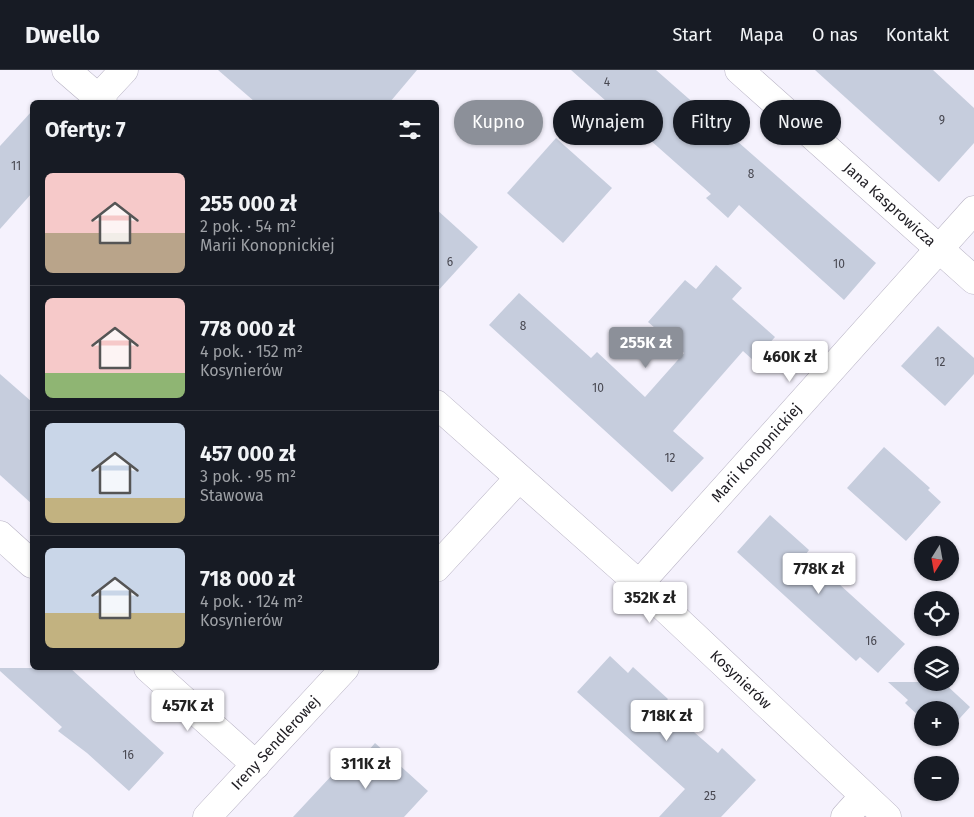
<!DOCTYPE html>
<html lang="pl">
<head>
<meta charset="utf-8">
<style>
	:root { --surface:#171b24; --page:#242831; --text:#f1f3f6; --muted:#9ea1a6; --line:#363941; --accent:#8c9099 }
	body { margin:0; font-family:"Fira Sans",sans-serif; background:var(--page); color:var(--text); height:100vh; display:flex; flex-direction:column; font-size:19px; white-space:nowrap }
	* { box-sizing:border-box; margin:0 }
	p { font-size:16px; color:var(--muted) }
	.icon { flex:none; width:28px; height:28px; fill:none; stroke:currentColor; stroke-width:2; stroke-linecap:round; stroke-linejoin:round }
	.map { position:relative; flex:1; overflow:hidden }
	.panel { position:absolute; left:30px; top:30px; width:409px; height:570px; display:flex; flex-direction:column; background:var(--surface); border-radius:8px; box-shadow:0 1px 4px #0004 }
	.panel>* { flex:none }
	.hud { position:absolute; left:454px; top:30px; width:445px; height:45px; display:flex; gap:10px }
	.needle { width:32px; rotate:191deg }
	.controls { position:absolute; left:914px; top:466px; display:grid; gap:10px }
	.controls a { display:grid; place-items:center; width:45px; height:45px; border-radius:50%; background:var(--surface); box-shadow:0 1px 4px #0004; font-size:25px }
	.price { position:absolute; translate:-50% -42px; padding:0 11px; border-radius:5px; background:#fff; color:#222; font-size:16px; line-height:32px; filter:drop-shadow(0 1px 2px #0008) }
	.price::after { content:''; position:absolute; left:50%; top:30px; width:15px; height:11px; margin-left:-8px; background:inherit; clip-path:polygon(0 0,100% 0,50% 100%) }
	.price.current { background:var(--accent); color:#fff }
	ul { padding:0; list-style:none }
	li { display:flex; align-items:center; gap:15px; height:125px; padding:0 15px }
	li+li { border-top:1px solid var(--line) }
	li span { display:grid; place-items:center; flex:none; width:140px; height:100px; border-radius:8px; color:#555 }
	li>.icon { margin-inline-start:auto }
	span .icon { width:60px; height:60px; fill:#fffc; stroke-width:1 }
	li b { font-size:21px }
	h2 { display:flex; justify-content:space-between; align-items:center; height:60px; padding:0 15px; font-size:21px }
	.pill { padding:0 18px; border-radius:22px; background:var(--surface); box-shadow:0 1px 4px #0004; font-size:18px; line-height:45px }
	.pill.current { background:var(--accent); color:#fff }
	header { display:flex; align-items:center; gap:30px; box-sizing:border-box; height:70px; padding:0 25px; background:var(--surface); border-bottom:1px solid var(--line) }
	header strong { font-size:24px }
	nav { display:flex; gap:28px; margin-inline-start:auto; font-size:18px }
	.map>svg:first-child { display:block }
	.building { fill:#c6cddd }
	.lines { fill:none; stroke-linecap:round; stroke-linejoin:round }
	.minor-casing { stroke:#b8b3c4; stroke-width:29 }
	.minor { stroke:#fff; stroke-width:28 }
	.labels { text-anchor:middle; stroke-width:4.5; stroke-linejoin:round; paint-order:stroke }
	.number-label { font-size:12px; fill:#484851 }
	.street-label { font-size:15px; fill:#1e1c22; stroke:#fff }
</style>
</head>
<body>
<header>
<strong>Dwello</strong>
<nav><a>Start</a><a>Mapa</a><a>O nas</a><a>Kontakt</a></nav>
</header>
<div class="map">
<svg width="974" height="747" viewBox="0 0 974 747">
	<rect width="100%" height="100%" fill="#f5f2fd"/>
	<g class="building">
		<polygon points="218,0 417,0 390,32 255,32"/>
		<polygon points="571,0 656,0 876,193 844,230 739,135 728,148 706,128 711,124"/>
		<polygon points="815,0 933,0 974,38 974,73 939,112"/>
		<polygon points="32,41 32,123 0,159 0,76"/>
		<polygon points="556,68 612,118 563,173 507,123"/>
		<polygon points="436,139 478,177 436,223"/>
		<polygon points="716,195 742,218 732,229 775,267 754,291 743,281 673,361 704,388 672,422 489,255 519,223 591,288 597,282 645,327 684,283 648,252 685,210 696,219"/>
		<polygon points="938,256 974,288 974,304 945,336 901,296"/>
		<polygon points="0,304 32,332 32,434 0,405"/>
		<polygon points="884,377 930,418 928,420 941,432 906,471 847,418"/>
		<polygon points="770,445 809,480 806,484 905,574 878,603 860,587 856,591 737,482"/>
		<polygon points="610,586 628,603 633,597 668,629 663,635 718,683 722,678 756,710 721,747 659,747 685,719 577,622"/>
		<polygon points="0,598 70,598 164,683 129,721 87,683 58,661 62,657 0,601"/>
		<polygon points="888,612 943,612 970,637 950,659 950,640 922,640 922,649 905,633 908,630"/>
		<polygon points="375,673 428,721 404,747 293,747 348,688 356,695"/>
	</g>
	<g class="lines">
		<g class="minor-casing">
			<g id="minor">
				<polyline points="66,0 103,32"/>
				<path id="s1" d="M 739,0 L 974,210"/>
				<polyline points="98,28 124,0"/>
				<path id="s2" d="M 436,334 L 639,514 L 887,747"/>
				<polyline points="0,465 32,494"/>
				<polyline points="436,498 518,409"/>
				<path id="s3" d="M 639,514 L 974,140"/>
				<polyline points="148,598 256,695"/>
				<path id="s4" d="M 207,747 L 345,598"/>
				<polyline points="845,747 863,727"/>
			</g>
		</g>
		<use href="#minor" class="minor"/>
	</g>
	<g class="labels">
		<g class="number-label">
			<text x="607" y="16">4</text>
			<text x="942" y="54">9</text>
			<text x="16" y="100">11</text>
			<text x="751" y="108">8</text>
			<text x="450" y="196">6</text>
			<text x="839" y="198">10</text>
			<text x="523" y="260">8</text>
			<text x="940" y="296">12</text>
			<text x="598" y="322">10</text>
			<text x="670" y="392">12</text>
			<text x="871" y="575">16</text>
			<text x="128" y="689">16</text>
			<text x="710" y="730">25</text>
		</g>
		<g class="street-label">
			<text dy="5" stroke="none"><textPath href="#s1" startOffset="202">Jana Kasprowicza</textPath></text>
			<text dy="5" stroke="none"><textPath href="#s3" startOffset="176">Marii Konopnickiej</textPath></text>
			<text dy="5" stroke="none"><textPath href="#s2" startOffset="411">Kosynierów</textPath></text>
			<text dy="5" stroke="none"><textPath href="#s4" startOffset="101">Ireny Sendlerowej</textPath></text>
		</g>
	</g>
</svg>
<div class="controls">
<a><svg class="needle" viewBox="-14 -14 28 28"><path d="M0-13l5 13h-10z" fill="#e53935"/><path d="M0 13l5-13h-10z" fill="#9ea1a6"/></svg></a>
<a><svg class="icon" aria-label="locate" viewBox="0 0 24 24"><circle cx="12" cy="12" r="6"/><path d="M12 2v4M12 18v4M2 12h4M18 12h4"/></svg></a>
<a><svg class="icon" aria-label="layers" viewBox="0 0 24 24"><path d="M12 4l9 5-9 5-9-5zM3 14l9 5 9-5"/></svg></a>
<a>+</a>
<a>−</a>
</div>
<b class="price current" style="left:646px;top:299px">255K zł</b>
<b class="price" style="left:790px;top:313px">460K zł</b>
<b class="price" style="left:819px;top:525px">778K zł</b>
<b class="price" style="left:650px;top:554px">352K zł</b>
<b class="price" style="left:188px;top:662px">457K zł</b>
<b class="price" style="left:667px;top:672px">718K zł</b>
<b class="price" style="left:366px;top:720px">311K zł</b>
<div class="hud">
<a class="pill current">Kupno</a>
<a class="pill">Wynajem</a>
<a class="pill">Filtry</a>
<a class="pill">Nowe</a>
</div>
<section class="panel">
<h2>Oferty: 7<svg class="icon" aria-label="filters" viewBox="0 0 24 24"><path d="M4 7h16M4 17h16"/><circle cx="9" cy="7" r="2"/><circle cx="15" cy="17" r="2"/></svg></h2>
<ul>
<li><span style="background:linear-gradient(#f6c9c9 60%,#b9a48a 0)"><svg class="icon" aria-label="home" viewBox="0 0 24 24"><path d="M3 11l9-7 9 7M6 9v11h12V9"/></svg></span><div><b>255 000 zł</b><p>2 pok. · 54 m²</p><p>Marii Konopnickiej</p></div></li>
<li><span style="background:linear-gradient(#f6c9c9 75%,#8fb573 0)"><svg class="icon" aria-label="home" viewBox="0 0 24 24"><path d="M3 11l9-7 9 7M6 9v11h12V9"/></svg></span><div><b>778 000 zł</b><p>4 pok. · 152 m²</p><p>Kosynierów</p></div></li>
<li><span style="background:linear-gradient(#c9d6e8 75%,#c2b280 0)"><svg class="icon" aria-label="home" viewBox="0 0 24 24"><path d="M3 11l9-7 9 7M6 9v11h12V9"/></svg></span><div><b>457 000 zł</b><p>3 pok. · 95 m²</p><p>Stawowa</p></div></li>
<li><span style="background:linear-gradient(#c9d6e8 65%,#c2b280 0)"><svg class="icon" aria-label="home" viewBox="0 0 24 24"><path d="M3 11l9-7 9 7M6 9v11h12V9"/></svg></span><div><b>718 000 zł</b><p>4 pok. · 124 m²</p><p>Kosynierów</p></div></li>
</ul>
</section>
</div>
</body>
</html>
